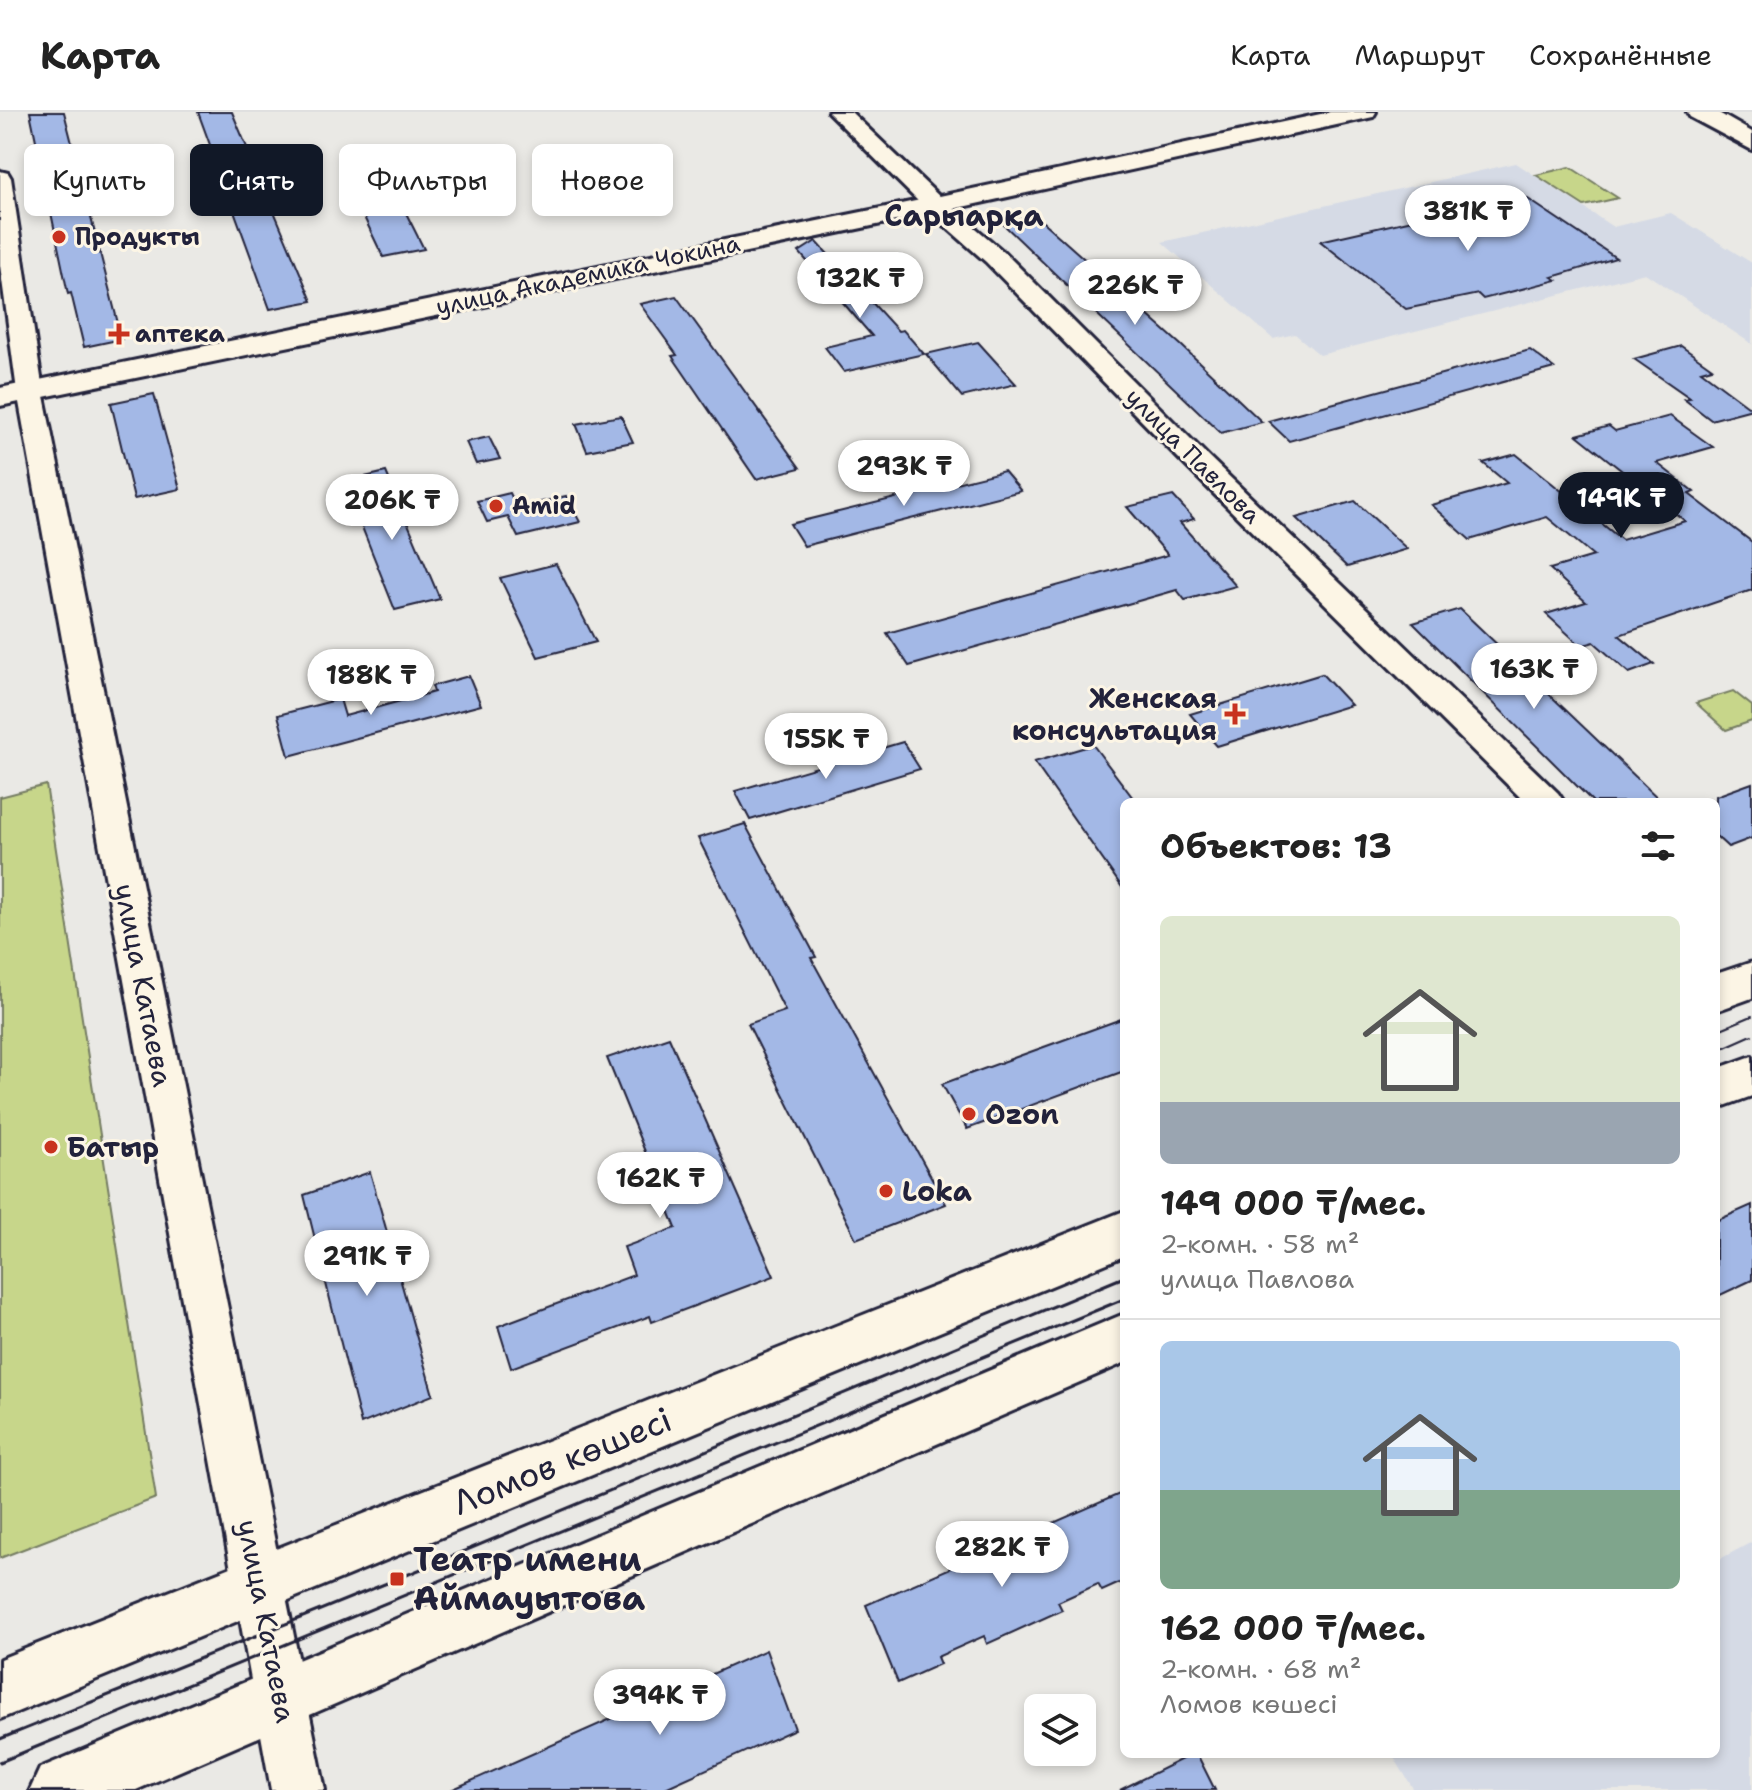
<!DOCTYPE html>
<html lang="ru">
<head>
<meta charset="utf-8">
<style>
	:root { --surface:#fff; --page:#f6f6f6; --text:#222; --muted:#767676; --line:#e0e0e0; --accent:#111827 }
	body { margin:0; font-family:"Shantell Sans",sans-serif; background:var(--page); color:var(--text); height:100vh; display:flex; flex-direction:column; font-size:30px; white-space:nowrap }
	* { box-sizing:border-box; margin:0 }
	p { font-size:26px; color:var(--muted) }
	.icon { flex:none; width:44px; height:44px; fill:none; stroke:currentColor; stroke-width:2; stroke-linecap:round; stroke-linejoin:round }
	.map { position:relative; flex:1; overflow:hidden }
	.panel { position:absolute; left:1120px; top:686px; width:600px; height:960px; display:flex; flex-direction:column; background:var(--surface); border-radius:12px; box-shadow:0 4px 12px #0003 }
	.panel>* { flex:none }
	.guide { position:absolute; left:24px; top:32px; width:760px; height:72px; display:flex; gap:16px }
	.tools { position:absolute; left:1024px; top:1582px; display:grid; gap:16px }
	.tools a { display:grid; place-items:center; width:72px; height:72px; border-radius:12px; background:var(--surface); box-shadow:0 4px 12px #0003; font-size:40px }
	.price { position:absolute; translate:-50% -68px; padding:0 18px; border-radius:28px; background:#fff; color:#222; font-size:26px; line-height:52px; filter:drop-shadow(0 2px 4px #0008) }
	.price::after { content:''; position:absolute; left:50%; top:48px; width:24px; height:18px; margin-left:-12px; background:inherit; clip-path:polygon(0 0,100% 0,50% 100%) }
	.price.selected { background:var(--accent); color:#fff }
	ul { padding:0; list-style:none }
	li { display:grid; align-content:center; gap:16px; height:424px; padding:0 40px }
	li+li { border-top:2px solid var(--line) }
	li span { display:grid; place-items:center; height:248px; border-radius:12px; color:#555 }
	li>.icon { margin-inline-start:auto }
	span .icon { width:144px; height:144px; fill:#fffc; stroke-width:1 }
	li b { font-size:34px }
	h2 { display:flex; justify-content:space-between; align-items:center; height:96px; padding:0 40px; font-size:34px }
	.chip { padding:0 28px; border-radius:12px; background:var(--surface); box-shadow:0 4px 12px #0003; font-size:28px; line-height:72px }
	.chip.selected { background:var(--accent); color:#fff }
	header { display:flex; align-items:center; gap:48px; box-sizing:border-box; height:112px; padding:0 40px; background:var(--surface); border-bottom:2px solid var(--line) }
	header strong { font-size:38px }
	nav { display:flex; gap:44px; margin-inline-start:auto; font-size:28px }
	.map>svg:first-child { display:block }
	.built { fill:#d5dae5 }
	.green { fill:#c7d68a; stroke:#747c62; stroke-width:2 }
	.building { fill:#a3b8e6; stroke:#22223b; stroke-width:2 }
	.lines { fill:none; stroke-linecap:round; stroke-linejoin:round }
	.minor-casing { stroke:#22223b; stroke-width:6 }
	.major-casing { stroke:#22223b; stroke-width:6 }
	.minor { fill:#fcf5e5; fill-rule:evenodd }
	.major { fill:#fcf5e5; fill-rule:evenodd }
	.tram-far1 { stroke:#22223b; stroke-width:2 }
	.tram { stroke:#22223b; stroke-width:3 }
	.poi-dot { fill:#c8321e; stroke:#fcf5e5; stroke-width:3 }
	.labels { text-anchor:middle; stroke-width:6; stroke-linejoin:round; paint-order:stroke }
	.far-poi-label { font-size:24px; font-weight:bold; fill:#22223b; stroke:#fcf5e5; text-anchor:start }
	.far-street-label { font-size:24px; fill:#22223b; stroke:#fcf5e5 }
	.poi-label { font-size:28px; font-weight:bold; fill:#22223b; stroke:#fcf5e5; text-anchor:start }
	.street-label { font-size:28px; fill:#22223b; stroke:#fcf5e5 }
	.far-district-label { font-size:30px; font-weight:bold; fill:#22223b; stroke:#fcf5e5 }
	.near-street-label { font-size:34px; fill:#22223b; stroke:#fcf5e5 }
	.near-poi-label { font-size:34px; font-weight:bold; fill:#22223b; stroke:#fcf5e5; text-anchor:start }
</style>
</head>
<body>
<header>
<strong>Карта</strong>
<nav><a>Карта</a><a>Маршрут</a><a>Сохранённые</a></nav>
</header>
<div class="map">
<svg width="1752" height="1678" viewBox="0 0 1752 1678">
	<rect width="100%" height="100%" fill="#eae9e5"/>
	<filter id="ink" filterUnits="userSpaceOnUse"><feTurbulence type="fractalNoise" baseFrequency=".0125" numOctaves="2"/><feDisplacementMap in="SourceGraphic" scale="16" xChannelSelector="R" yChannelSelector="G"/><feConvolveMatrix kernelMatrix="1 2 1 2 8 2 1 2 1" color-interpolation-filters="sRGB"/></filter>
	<g filter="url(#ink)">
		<g class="built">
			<polygon points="1516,51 1613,115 1671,101 1752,151 1752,232 1645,161 1320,243 1295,222 1273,227 1162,130"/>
			<polygon points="1752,1430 1752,1678 1414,1678 1392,1642 1716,1642 1716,1449"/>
		</g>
		<g class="green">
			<polygon points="1570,55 1618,86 1584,94 1536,63"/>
			<polygon points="1733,579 1752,594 1752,609 1726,618 1696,591"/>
			<polygon points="46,673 156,1386 0,1446 0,685"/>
		</g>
		<g class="building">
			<polygon points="30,0 64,0 122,227 84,235 71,181 68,182"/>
			<polygon points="198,0 232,0 312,189 270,197"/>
			<polygon points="394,77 424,137 383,145 354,84"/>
			<polygon points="1522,83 1616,146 1552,165 1557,168 1483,187 1478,182 1406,197 1320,129"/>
			<polygon points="1035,103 1181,233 1262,310 1221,321 1002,111"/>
			<polygon points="816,129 898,219 903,218 924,242 844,260 825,235 872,224 799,140"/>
			<polygon points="676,184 800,356 756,367 672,244 677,243 640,192"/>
			<polygon points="978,230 1016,272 962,285 926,242"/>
			<polygon points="1681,234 1712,256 1701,259 1752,297 1711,308 1684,287 1690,286 1634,247"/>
			<polygon points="1530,238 1554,256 1289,329 1268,309"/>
			<polygon points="154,282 180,377 134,387 111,291"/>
			<polygon points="621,304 633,330 587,339 576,312"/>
			<polygon points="1670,304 1713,335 1657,351 1694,380 1689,382 1752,430 1752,478 1619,523 1654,552 1629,561 1594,530 1581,534 1546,502 1586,490 1550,457 1594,444 1547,405 1470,428 1431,393 1507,371 1483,351 1516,342 1622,428 1685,409 1577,323 1609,314 1615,319"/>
			<polygon points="489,325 500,347 476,352 466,330"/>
			<polygon points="1004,359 1021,379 804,434 790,412"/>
			<polygon points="386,360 440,487 395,498 344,370"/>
			<polygon points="510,381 517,396 566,384 580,410 518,425 508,405 487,410 477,389"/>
			<polygon points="1173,384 1194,407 1180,411 1236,474 1185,488 1177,478 909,554 887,521 1168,443 1127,395"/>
			<polygon points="1355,389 1407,437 1347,455 1296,406"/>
			<polygon points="556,452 596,530 538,545 500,466"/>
			<polygon points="1460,497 1662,690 1593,690 1413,511"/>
			<polygon points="1322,562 1351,593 1217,634 1190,602"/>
			<polygon points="469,564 481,593 289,644 278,603 340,587 345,604 434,580 432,574"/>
			<polygon points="903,630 920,657 750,708 735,679"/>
			<polygon points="1093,633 1136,690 1124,690 1124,778 1034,650"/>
			<polygon points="1752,671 1752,726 1728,735 1716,724 1716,684"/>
			<polygon points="745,712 816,845 811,846 946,1092 856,1127 748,912 785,899 698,726"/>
			<polygon points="1124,906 1124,959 967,1017 942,972"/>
			<polygon points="669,925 774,1164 652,1210 650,1204 511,1256 498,1214 634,1163 624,1135 676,1116 607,946"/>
			<polygon points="370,1060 433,1283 361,1312 304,1083"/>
			<polygon points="1752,1093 1752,1168 1716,1185 1716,1109"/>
			<polygon points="1124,1380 1124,1469 1102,1479 1098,1472 1058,1490 1062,1498 987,1532 984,1524 937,1545 940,1552 898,1571 866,1493"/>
			<polygon points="766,1538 795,1617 661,1678 451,1678"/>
			<polygon points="1192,1642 1197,1642 1215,1678 1120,1678"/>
		</g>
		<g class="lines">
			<g class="minor-casing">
				<g id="minor">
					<polygon points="828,0 851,0 943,88 1004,140 1210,346 1558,681 1564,690 1525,690 1190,358 986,150 927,98"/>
					<polygon points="0,59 8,61 11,66 43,279 325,1678 271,1678 17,279 0,153"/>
				</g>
			</g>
			<g class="major-casing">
				<g id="major">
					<polygon points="1330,0 1376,0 1373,5 1364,7 935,101 0,294 0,276 935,85"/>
					<polygon points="1687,0 1717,0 1752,20 1752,38 1690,5"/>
					<polygon points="1752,850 1752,886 1716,899 1716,862"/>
					<polygon points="1752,944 1752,984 1716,997 1716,957"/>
					<polygon points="1124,1099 1124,1144 0,1607 0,1547"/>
					<polygon points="1124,1202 1124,1251 136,1678 30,1678 40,1656"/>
				</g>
			</g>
			<use href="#minor" class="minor"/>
			<use href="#major" class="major"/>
			<g class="tram-far1">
				<polyline points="1716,919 1752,904"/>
				<polyline points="1716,939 1752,923"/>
			</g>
			<g class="tram">
				<polyline points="0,1627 397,1467 1124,1165"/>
				<polyline points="0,1650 1124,1187"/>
			</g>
		</g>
	</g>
	<g class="poi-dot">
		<circle cx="59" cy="125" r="8"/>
		<path d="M115 210h8v8h8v8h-8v8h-8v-8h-8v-8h8z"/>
		<circle cx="496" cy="394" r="8"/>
		<path d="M1231 590h8v8h8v8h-8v8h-8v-8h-8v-8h8z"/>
		<circle cx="969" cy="1002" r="8"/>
		<circle cx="51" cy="1035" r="8"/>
		<circle cx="886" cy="1079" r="8"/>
		<rect x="389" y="1459" width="16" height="16" rx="4"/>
	</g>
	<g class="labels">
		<g class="far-poi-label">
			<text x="75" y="133">Продукты</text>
			<text x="135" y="230">аптека</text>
			<text x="512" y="402">Amid</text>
		</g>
		<g class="far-street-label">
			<text transform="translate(588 163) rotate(-12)" y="8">улица Академика Чокина</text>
			<text transform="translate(1193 344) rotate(45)" y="8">улица Павлова</text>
		</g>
		<g class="poi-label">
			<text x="1217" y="596" text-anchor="end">Женская<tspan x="1217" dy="32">консультация</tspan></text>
			<text x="985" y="1012">Ozon</text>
			<text x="67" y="1045">Батыр</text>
			<text x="902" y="1089">Loka</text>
		</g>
		<g class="street-label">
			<text transform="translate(144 873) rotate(79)" y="10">улица Катаева</text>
			<text transform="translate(267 1509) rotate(79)" y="10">улица Катаева</text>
		</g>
		<g class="far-district-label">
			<text x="964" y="114">Сарыарқа</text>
		</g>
		<g class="near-street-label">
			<text transform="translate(562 1349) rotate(-22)" y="12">Ломов көшесі</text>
		</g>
		<g class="near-poi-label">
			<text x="413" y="1459">Театр имени<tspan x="413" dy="39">Аймауытова</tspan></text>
		</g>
	</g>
</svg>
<div class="tools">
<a><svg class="icon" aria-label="layers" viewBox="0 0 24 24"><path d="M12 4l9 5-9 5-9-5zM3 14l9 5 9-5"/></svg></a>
</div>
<b class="price" style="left:1468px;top:141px">381K ₸</b>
<b class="price" style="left:860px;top:208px">132K ₸</b>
<b class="price" style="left:1135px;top:215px">226K ₸</b>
<b class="price" style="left:904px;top:396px">293K ₸</b>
<b class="price selected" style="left:1621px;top:428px">149K ₸</b>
<b class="price" style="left:392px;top:430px">206K ₸</b>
<b class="price" style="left:1534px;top:599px">163K ₸</b>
<b class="price" style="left:371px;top:605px">188K ₸</b>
<b class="price" style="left:826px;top:669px">155K ₸</b>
<b class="price" style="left:660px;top:1108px">162K ₸</b>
<b class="price" style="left:367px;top:1186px">291K ₸</b>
<b class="price" style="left:1002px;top:1477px">282K ₸</b>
<b class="price" style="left:660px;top:1625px">394K ₸</b>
<div class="guide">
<a class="chip">Купить</a>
<a class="chip selected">Снять</a>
<a class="chip">Фильтры</a>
<a class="chip">Новое</a>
</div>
<section class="panel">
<h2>Объектов: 13<svg class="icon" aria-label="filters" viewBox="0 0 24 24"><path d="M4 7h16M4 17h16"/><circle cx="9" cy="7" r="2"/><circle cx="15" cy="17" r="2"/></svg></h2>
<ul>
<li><span style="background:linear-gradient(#dfe7d0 75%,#9aa5b1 0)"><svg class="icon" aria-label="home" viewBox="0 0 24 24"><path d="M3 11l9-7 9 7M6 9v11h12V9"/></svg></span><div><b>149 000 ₸/мес.</b><p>2-комн. · 58 m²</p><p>улица Павлова</p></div></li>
<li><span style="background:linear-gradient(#a9c7e8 60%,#7fa58c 0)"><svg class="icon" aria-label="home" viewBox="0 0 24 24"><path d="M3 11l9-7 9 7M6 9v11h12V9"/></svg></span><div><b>162 000 ₸/мес.</b><p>2-комн. · 68 m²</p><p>Ломов көшесі</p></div></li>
</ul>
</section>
</div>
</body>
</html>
